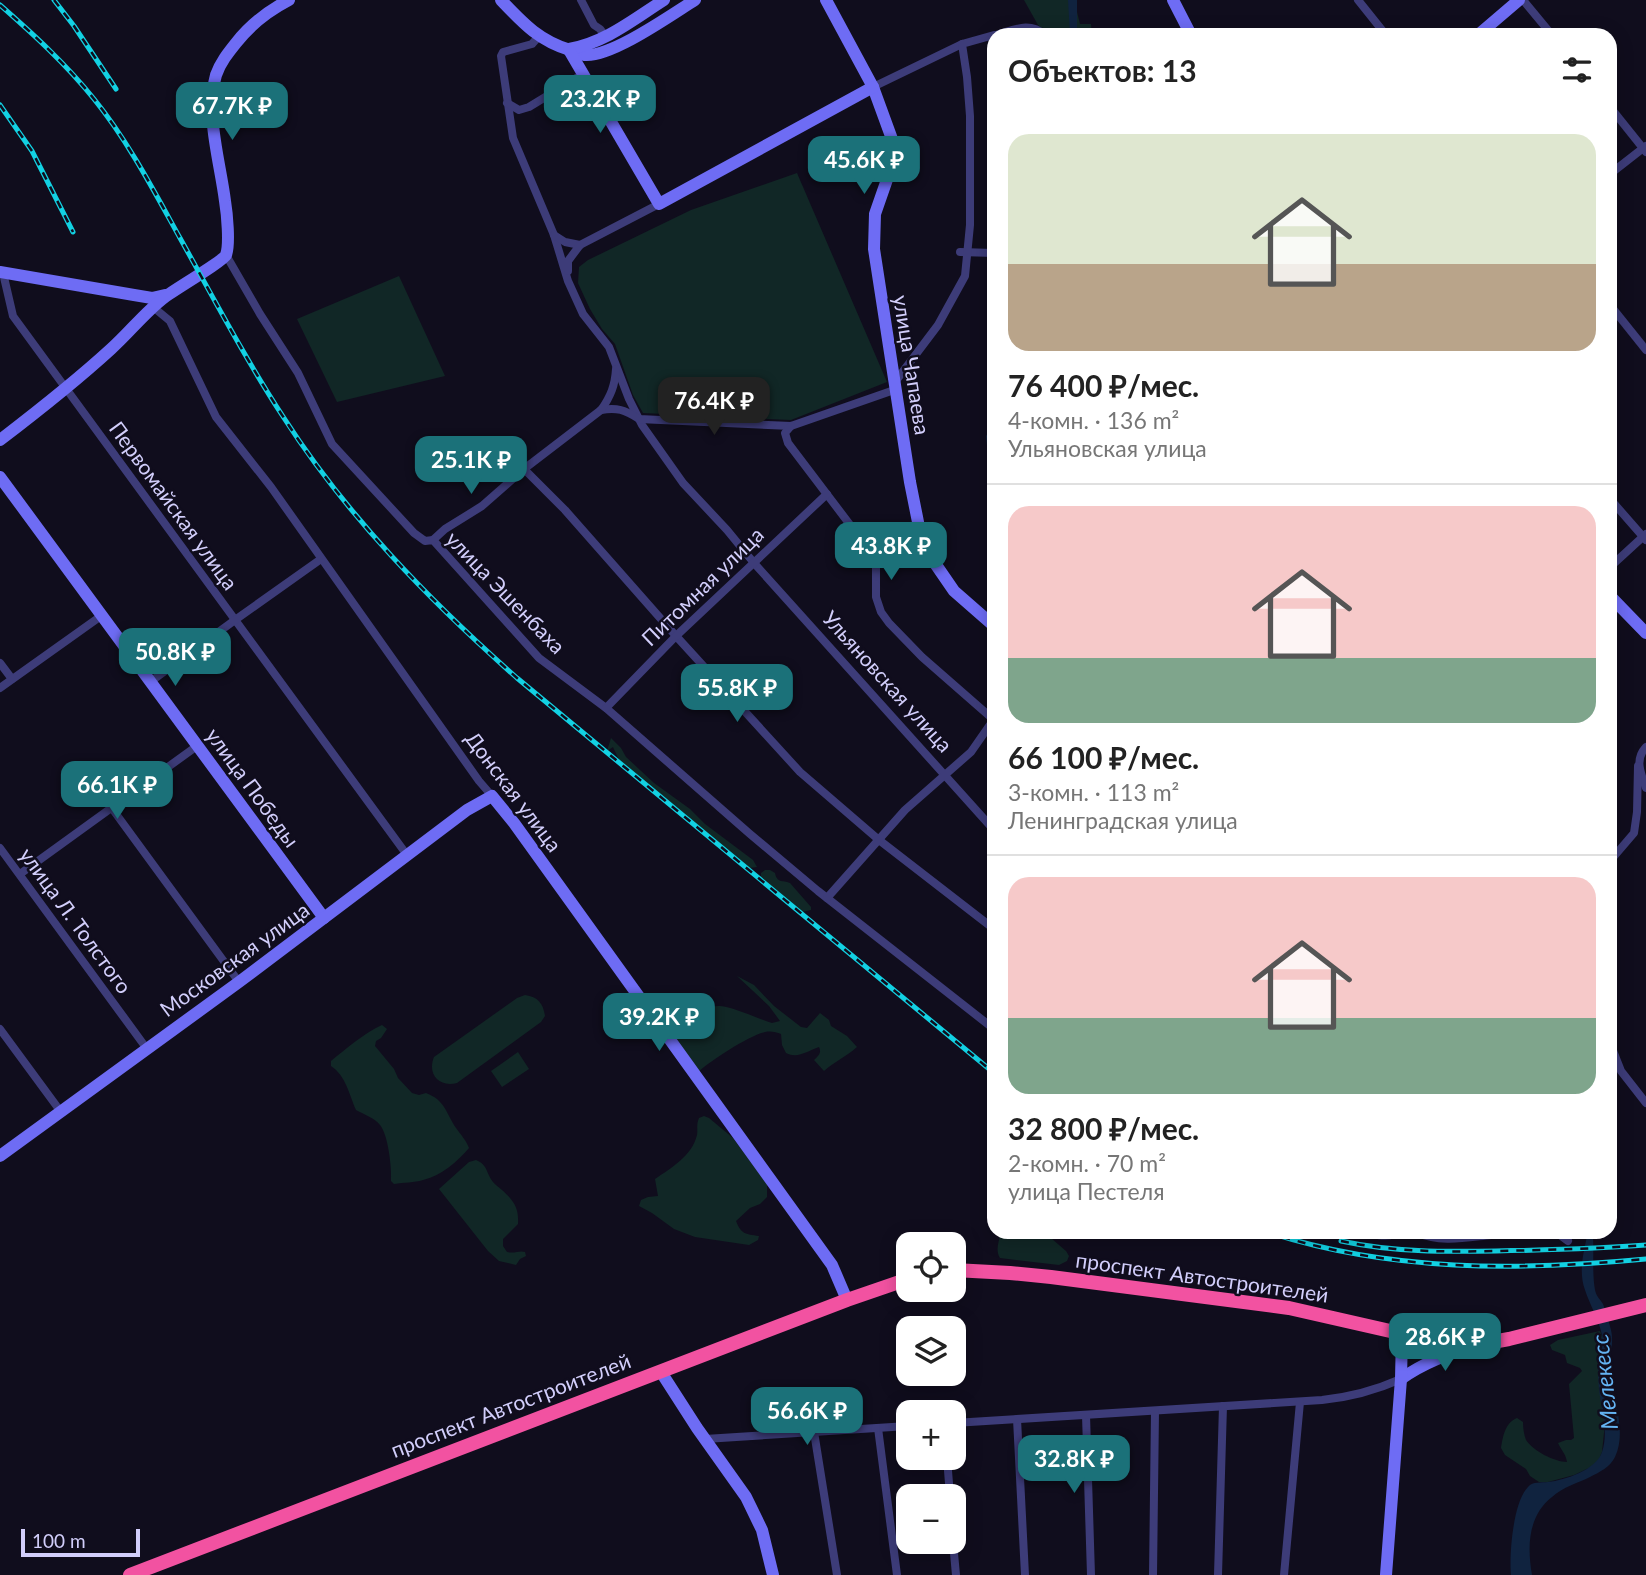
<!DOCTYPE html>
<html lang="ru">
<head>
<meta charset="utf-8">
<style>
	:root { --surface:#fff; --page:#f6f6f6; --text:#222; --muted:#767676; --line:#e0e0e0; --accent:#1b7179 }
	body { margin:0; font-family:Lato,sans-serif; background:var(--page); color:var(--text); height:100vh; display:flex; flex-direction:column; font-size:26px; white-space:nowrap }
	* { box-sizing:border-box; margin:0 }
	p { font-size:23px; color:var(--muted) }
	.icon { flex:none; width:38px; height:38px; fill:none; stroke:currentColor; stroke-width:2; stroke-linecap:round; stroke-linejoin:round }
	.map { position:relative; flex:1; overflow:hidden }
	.drawer { position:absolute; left:987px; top:28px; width:630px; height:1211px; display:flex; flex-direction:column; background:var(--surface); border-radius:21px; box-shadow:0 4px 18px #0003 }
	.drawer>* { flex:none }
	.controls { position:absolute; left:896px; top:1232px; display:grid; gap:14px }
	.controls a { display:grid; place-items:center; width:70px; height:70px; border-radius:14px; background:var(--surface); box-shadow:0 4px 18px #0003; font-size:35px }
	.scale { position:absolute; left:21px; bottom:18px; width:119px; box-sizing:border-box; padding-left:7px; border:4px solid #d2cefb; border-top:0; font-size:19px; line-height:24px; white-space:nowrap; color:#d2cefb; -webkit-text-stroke:5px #100d1d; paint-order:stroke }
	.price { position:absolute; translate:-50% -60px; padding:0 16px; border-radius:14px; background:var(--accent); color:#fff; font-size:23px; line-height:46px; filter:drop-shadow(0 2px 4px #0008) }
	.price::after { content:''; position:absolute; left:50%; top:42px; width:21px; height:16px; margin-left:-10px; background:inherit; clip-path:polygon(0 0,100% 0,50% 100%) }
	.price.selected { background:#222; color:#fff }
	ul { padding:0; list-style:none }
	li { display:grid; align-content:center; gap:14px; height:371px; padding:0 21px }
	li+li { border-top:2px solid var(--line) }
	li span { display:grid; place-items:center; height:217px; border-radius:21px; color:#555 }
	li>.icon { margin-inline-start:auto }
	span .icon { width:126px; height:126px; fill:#fffc; stroke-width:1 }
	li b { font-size:30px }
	h2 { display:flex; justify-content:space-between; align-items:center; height:84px; padding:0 21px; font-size:30px }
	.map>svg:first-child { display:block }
	.green { fill:#112726 }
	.water { fill:#10233f }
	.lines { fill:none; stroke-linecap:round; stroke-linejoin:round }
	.street { stroke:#3d3c79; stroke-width:8 }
	.secondary { stroke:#6e6cf4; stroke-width:12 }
	.highway { stroke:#f252a1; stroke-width:14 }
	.rail-casing { stroke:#12d1e3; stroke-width:5 }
	.rail { stroke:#100d1d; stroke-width:2.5; stroke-dasharray:8; stroke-linecap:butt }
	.labels { text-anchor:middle; stroke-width:5; stroke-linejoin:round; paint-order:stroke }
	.street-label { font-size:21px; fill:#d2cefb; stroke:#100d1d }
	.water-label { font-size:23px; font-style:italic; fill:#64b3f3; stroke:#100d1d }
</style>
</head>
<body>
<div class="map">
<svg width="1646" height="1575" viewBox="0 0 1646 1575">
	<rect width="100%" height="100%" fill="#100d1d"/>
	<g class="green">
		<polygon points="1024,0 1074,0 1080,24 1091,24 1092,35 1046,35 1038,25"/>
		<polygon points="797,173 887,382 791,420 643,413 633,395 615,344 602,329 590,309 578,283 579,267 588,260 691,210"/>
		<polygon points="399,276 445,376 337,402 297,319"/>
		<polygon points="611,738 621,748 626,757 654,783 690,809 705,824 753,860 757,867 750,868 744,864 619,760 613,747 607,751"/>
		<path d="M 765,870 L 770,870 L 775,873 C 777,883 782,880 790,883 L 811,907 L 811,910 L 802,912 L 761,877 L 761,873 Z"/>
		<path d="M 737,976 L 754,985 L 774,1006 L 801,1027 L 807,1028 L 820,1013 L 829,1020 L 831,1026 L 847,1036 L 857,1047 C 846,1057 835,1061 824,1071 L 814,1060 C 818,1056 822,1053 819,1047 C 807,1051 798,1059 786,1053 L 782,1045 L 781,1034 C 776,1032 771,1031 765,1032 C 748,1036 712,1060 698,1072 L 675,1041 C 681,1025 702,1005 720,1006 C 734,1007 758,1019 772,1023 L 780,1021 L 769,1006 Z"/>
		<path d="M 525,995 C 538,997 543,1003 545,1016 L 541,1022 L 457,1083 C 439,1088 427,1074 434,1057 L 517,998 Z"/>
		<path d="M 382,1025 L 387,1029 L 381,1038 L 376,1041 L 375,1046 L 394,1069 L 398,1078 L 412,1093 L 419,1095 L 426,1093 C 445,1100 446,1113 456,1128 C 461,1135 466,1140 469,1148 C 457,1162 441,1176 423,1180 C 414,1183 404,1182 394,1184 L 391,1181 C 392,1168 388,1134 380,1125 C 375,1118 363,1114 356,1110 C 349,1094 346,1076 331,1066 L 331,1061 C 347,1048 363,1034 382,1025 Z"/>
		<polygon points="518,1052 529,1069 502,1087 491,1071"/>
		<path d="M 704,1116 L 709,1118 L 733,1138 L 767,1184 L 767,1197 L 760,1204 L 750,1208 L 736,1221 C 741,1234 745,1234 759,1236 L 758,1240 L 749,1245 L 695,1237 L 674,1229 L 652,1213 L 639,1206 L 641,1200 L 648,1197 L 658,1196 L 655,1179 C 671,1168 692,1156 697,1135 C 698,1129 696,1125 699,1118 Z"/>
		<path d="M 476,1160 C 488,1165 486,1173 493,1182 C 495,1185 499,1187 502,1190 C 514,1201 519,1208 518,1224 L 503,1239 L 503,1246 L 507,1252 C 515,1254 519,1250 525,1252 L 526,1256 L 520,1259 L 516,1265 L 499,1261 L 488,1251 L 439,1189 L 469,1162 Z"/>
		<path d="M 1001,1232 L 1044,1232 L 1066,1251 L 1069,1256 L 1067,1261 L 1059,1265 L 1000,1258 C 995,1250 999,1241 1001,1232 Z"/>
		<path d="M 1600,1331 L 1603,1338 L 1599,1361 L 1602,1408 L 1605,1423 L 1602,1452 L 1599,1459 L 1593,1466 L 1574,1475 L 1548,1482 L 1539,1482 L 1530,1476 L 1526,1469 L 1505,1455 L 1501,1448 C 1503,1436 1505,1423 1517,1418 L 1523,1422 C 1523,1428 1524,1435 1526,1440 C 1533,1451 1555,1462 1567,1462 C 1566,1454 1561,1450 1558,1443 L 1566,1440 L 1571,1440 L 1574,1438 L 1569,1384 L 1582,1371 L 1580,1368 L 1567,1363 L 1565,1355 L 1552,1350 L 1550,1345 L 1558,1340 Z"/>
	</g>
	<g class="water">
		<polygon points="1068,0 1077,0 1077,35 1070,35"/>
		<polygon points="994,424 994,474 989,463 986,436"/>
		<path d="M 1588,1232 L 1596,1232 L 1593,1237 C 1594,1254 1592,1273 1595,1290 C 1596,1296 1600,1299 1603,1304 C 1606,1312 1609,1322 1611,1330 C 1614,1342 1610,1355 1610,1367 C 1611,1396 1628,1429 1615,1457 C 1610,1467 1600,1472 1590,1477 C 1578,1483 1563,1487 1552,1497 C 1528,1516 1527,1546 1532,1575 L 1511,1575 C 1509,1555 1513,1502 1528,1487 C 1533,1481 1541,1483 1548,1482 C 1565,1480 1596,1470 1602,1452 C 1609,1431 1601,1410 1599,1389 C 1598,1380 1598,1371 1599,1362 C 1599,1353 1603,1344 1602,1335 C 1599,1320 1590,1305 1585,1290 C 1578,1271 1584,1251 1588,1232 Z"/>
	</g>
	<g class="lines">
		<g class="street">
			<polyline points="581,0 594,25 600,29 606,37"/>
			<polyline points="1358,0 1386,35"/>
			<polyline points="1523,0 1552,35"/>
			<path d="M 996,35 C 1014,30 1029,21 1045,35"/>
			<polyline points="539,36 532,44 503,52 501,56 513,138 554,235 568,281 583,314 609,347 629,399 642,425 683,483 727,530 754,563 994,830"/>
			<polyline points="873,87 962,44"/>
			<polyline points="507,103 519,110 529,107 583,74"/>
			<polyline points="1610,107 1646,152"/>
			<polyline points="1610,174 1646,146"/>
			<polyline points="554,235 565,242 580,245"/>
			<polyline points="960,252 994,253"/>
			<polyline points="226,255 260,314 298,373 332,444 414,533 425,541 433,540 539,658 606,708 750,834 818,891 994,1029"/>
			<polyline points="568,271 568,261 580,245 659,204"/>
			<polyline points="3,273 13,316 407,855"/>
			<polyline points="1610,305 1646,350"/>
			<polyline points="153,307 170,321 216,417 271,487 479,781 492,796"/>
			<polyline points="895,382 938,325 965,276 970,225 970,116 967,77 962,44 994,35"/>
			<path d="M 601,410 C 617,407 625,410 639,419 L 791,426 L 897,389"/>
			<polyline points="791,426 785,433 788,443 876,559 876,597 881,612 889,623 922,657 994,720"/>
			<polyline points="524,469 565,510 676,636 800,772 879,840 994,929"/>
			<polyline points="1610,499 1646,540"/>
			<path d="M 433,540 L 445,529 L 482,506 L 524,469 L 601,410 C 611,396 615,385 616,369"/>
			<polyline points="1610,567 1646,534"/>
			<polyline points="0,663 12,679"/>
			<polyline points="150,682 235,620 321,559"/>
			<polyline points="0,688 101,616"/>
			<polyline points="606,708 676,636 827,494"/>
			<path d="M 1646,747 C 1634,760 1641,773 1646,788"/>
			<polyline points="111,807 239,982"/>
			<polyline points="0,848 147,1049"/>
			<polyline points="1610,861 1634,833 1637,812 1638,766"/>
			<polyline points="20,874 197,746"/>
			<polyline points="827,898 905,810 971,752 994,719"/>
			<polyline points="0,1029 61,1112"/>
			<polyline points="1610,1043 1621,1071 1646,1103"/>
			<path d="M 1358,1232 C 1373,1234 1388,1239 1401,1232"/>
			<path d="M 1415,1232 C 1442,1243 1463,1238 1491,1235 C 1504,1233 1517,1233 1530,1232"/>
			<polyline points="1531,1232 1540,1235 1560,1235 1568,1241"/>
			<polyline points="1086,1415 1091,1575"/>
			<polyline points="1017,1419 1025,1575"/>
			<path d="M 954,1423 L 1322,1400 C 1351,1397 1374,1391 1401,1379"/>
			<polyline points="878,1428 897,1575"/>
			<polyline points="814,1432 837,1575"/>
			<polyline points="705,1439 908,1426"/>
			<polyline points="947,1458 950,1496"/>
			<polyline points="953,1542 956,1575"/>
			<polyline points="1153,1575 1155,1411"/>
			<polyline points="1218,1575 1223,1406"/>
			<polyline points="1284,1575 1300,1402"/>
		</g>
		<g class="secondary">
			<path d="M 501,0 C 523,23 538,40 570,50 C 574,51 580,54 585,55 C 612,57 671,15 695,0"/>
			<polyline points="826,0 873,87 892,139 891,168 875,214 874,249 910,482 920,532 932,559 954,591 994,626"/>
			<polyline points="1173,0 1191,35"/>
			<polyline points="1478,35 1519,0"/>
			<path d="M 569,49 C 605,43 634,19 664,0"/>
			<polyline points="569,50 659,204 873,87"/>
			<polyline points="0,272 134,295 152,298 165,295"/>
			<path d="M 0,440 C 38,411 76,381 111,349 C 130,332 145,312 165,297 C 174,290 223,261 226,255 C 230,244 227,213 225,201 C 220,161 205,115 216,75 C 220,63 228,53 236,43 C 250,25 268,11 289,0"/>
			<polyline points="0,477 324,918"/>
			<polyline points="1610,596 1646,633"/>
			<polyline points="0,1156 239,982 467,810 492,796 514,823 832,1265 847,1300"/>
			<polyline points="661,1372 697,1428 746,1497 762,1530 773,1575"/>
			<path d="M 1401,1379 C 1423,1363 1448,1354 1474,1346"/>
			<polyline points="1386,1575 1401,1379 1402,1334"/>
		</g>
		<g class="highway">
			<polyline points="954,1270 1010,1273 1051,1277 1289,1308 1421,1338 1447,1343 1476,1345 1509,1339 1646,1305"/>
			<polyline points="130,1575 847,1300 908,1279"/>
		</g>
		<g class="rail-casing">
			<g id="rail">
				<polyline points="54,0 74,26 116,89"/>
				<path d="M 0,5 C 33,34 66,64 94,99 C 128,141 154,191 180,238 C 214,299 246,360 284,418 C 347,516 430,601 517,678 L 994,1073"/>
				<polyline points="0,105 32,151 73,232"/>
				<path d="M 1267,1232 C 1389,1272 1519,1271 1646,1259"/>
				<path d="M 1341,1241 C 1392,1252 1444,1252 1496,1251 C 1546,1250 1596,1249 1646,1245"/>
			</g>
		</g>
		<use href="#rail" class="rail"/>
	</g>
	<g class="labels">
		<g class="street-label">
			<text transform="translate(911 365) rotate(81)" y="7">улица Чапаева</text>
			<text transform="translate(173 506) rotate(54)" y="7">Первомайская улица</text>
			<text transform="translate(703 587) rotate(-44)" y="7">Питомная улица</text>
			<text transform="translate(505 593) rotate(46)" y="7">улица Эшенбаха</text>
			<text transform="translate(887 682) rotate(48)" y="7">Ульяновская улица</text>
			<text transform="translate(252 788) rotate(54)" y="7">улица Победы</text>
			<text transform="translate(513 792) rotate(53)" y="7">Донская улица</text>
			<text transform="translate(75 921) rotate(54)" y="7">улица Л. Толстого</text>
			<text transform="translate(235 960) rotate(-36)" y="7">Московская улица</text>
			<text transform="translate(1202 1278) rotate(8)" y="7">проспект Автостроителей</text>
			<text transform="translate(511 1406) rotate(-21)" y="7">проспект Автостроителей</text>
		</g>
		<g class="water-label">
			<text transform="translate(1605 1382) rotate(-96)" y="8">Мелекесс</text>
		</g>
	</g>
</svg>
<div class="controls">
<a><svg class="icon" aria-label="locate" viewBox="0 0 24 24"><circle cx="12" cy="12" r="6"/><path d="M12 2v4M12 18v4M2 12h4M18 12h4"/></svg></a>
<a><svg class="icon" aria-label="layers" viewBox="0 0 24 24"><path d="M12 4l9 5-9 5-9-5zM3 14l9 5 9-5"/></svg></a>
<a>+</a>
<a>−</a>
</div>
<div class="scale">100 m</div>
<b class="price" style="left:600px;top:135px">23.2K ₽</b>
<b class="price" style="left:232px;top:142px">67.7K ₽</b>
<b class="price" style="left:864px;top:196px">45.6K ₽</b>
<b class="price selected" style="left:714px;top:437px">76.4K ₽</b>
<b class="price" style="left:471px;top:496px">25.1K ₽</b>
<b class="price" style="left:891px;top:582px">43.8K ₽</b>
<b class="price" style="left:175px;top:688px">50.8K ₽</b>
<b class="price" style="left:737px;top:724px">55.8K ₽</b>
<b class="price" style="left:117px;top:821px">66.1K ₽</b>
<b class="price" style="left:659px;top:1053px">39.2K ₽</b>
<b class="price" style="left:1445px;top:1373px">28.6K ₽</b>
<b class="price" style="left:807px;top:1447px">56.6K ₽</b>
<b class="price" style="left:1074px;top:1495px">32.8K ₽</b>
<section class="drawer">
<h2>Объектов: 13<svg class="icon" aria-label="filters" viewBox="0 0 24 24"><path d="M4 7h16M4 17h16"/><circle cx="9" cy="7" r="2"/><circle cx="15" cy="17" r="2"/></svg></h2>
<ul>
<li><span style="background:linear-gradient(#dfe7d0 60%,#b9a48a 0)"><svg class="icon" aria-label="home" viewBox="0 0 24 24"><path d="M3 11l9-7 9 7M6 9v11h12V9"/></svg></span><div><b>76 400 ₽/мес.</b><p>4-комн. · 136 m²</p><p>Ульяновская улица</p></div></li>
<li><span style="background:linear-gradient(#f6c9c9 70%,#7fa58c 0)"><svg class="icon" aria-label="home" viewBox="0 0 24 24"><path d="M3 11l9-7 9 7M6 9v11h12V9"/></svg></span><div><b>66 100 ₽/мес.</b><p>3-комн. · 113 m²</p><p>Ленинградская улица</p></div></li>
<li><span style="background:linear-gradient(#f6c9c9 65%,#7fa58c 0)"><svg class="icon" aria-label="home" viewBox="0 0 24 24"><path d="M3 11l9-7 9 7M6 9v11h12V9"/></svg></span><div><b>32 800 ₽/мес.</b><p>2-комн. · 70 m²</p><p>улица Пестеля</p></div></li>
</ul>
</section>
</div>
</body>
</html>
